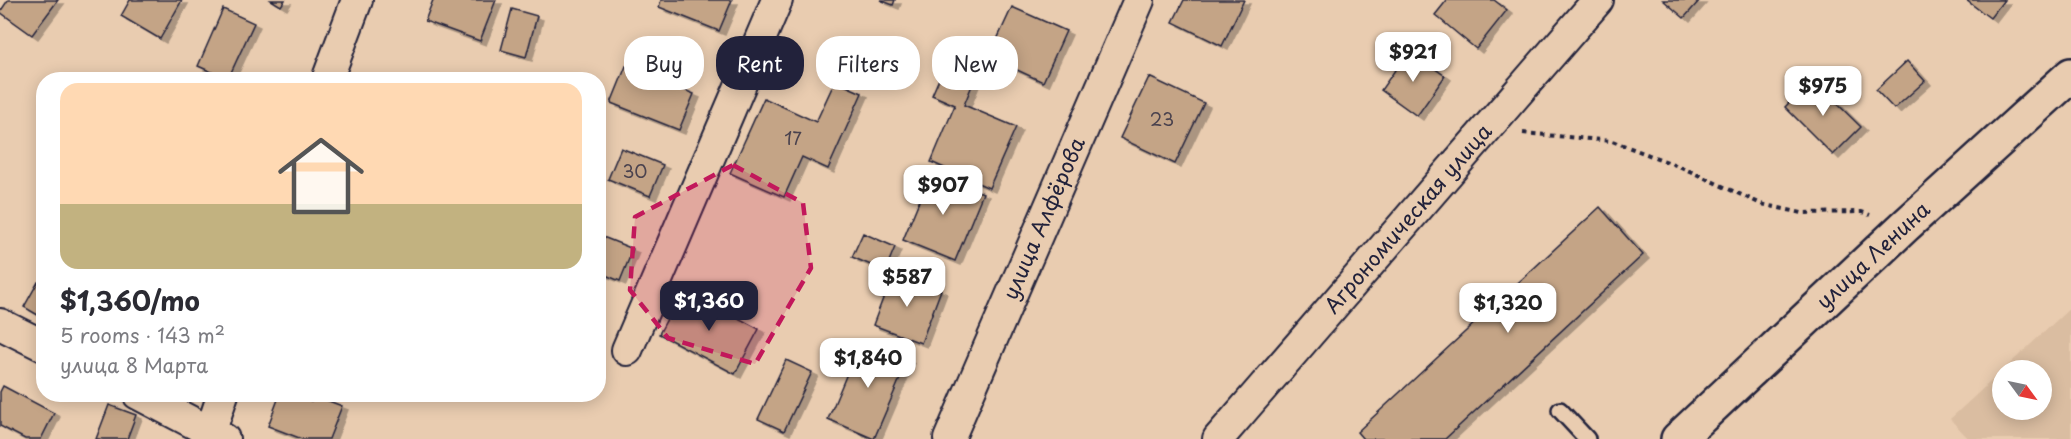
<!DOCTYPE html>
<html lang="en">
<head>
<meta charset="utf-8">
<style>
	:root { --surface:#fff; --page:#f2f2f3; --text:#2b2b33; --muted:#7c7c81; --accent:#22223b }
	body { margin:0; font-family:"Playpen Sans",sans-serif; background:var(--page); color:var(--text); height:100vh; display:flex; flex-direction:column; font-size:22px; white-space:nowrap }
	* { box-sizing:border-box; margin:0 }
	p { font-size:20px; color:var(--muted) }
	.icon { flex:none; width:33px; height:33px; fill:none; stroke:currentColor; stroke-width:2; stroke-linecap:round; stroke-linejoin:round }
	.map { position:relative; flex:1; overflow:hidden }
	.drawer { position:absolute; left:36px; top:72px; width:570px; height:330px; display:flex; flex-direction:column; background:var(--surface); border-radius:24px; box-shadow:0 3px 15px #0003 }
	.drawer>* { flex:none }
	.banner { position:absolute; left:624px; top:36px; width:570px; height:54px; display:flex; gap:12px }
	.needle { width:39px; rotate:123deg }
	.tools { position:absolute; left:1992px; top:360px; display:grid; gap:12px }
	.tools a { display:grid; place-items:center; width:60px; height:60px; border-radius:50%; background:var(--surface); box-shadow:0 3px 15px #0003; font-size:30px }
	.price { position:absolute; translate:-50% -51px; padding:0 14px; border-radius:12px; background:#fff; color:#222; font-size:20px; line-height:39px; filter:drop-shadow(0 2px 3px #0008) }
	.price::after { content:''; position:absolute; left:50%; top:36px; width:18px; height:14px; margin-left:-9px; background:inherit; clip-path:polygon(0 0,100% 0,50% 100%) }
	.price.selected { background:var(--accent); color:#fff }
	ul { padding:0; list-style:none }
	li { display:grid; align-content:center; gap:12px; height:318px; padding:0 24px }
	li span { display:grid; place-items:center; height:186px; border-radius:18px; color:#555 }
	li>.icon { margin-inline-start:auto }
	span .icon { width:108px; height:108px; fill:#fffc; stroke-width:1 }
	li b { font-size:26px }
	.tag { padding:0 21px; border-radius:24px; background:var(--surface); box-shadow:0 3px 15px #0003; font-size:21px; line-height:54px }
	.tag.selected { background:var(--accent); color:#fff }
	.map>svg:first-child { display:block }
	.built { fill:#dabda1 }
	.building { fill:#c4a486; stroke:#22223b; stroke-width:1.5; filter:url(#shadow) }
	.lines { fill:none; stroke-linecap:round; stroke-linejoin:round }
	.lane-casing { stroke:#22223b; stroke-width:20 }
	.street-casing { stroke:#22223b; stroke-width:34 }
	.secondary-casing { stroke:#22223b; stroke-width:38 }
	.path { stroke:#22223b; stroke-width:4; stroke-dasharray:4.5 4.5; stroke-linecap:butt }
	.lane { stroke:#e9ccb0; stroke-width:15 }
	.street { stroke:#e9ccb0; stroke-width:30 }
	.secondary { stroke:#e9ccb0; stroke-width:33 }
	.marked { fill:#c2185b; fill-opacity:0.2; stroke:#c2185b; stroke-width:4.5; stroke-dasharray:12 8; stroke-linejoin:round }
	.labels { text-anchor:middle; stroke-width:6; stroke-linejoin:round; paint-order:stroke }
	.number-label { font-size:18px; fill:#4a424e }
	.street-label { font-size:21px; fill:#22223b; stroke:#e9ccb0 }
</style>
</head>
<body>
<div class="map">
<svg width="2071" height="439" viewBox="0 0 2071 439">
	<defs>
		<filter id="shadow"><feDropShadow dx="6" dy="4" stdDeviation="0" flood-color="#0004"/></filter>
	</defs>
	<rect width="100%" height="100%" fill="#e9ccb0"/>
	<filter id="ink" filterUnits="userSpaceOnUse"><feTurbulence type="fractalNoise" baseFrequency=".0167" numOctaves="2"/><feDisplacementMap in="SourceGraphic" scale="12" xChannelSelector="R" yChannelSelector="G"/><feConvolveMatrix kernelMatrix="1 2 1 2 8 2 1 2 1" color-interpolation-filters="sRGB"/></filter>
	<g filter="url(#ink)">
		<polygon class="built" points="2071,307 2071,439 1969,439 1950,419 2002,371 2002,410 2042,410 2042,370 2003,370"/>
		<g class="building">
			<polygon points="8,0 58,0 32,35 0,12"/>
			<polygon points="130,0 182,0 160,39 121,16"/>
			<polygon points="271,0 285,0 281,6"/>
			<polygon points="433,0 496,0 480,41 425,21"/>
			<polygon points="661,0 732,0 719,31 659,7"/>
			<polygon points="880,0 895,0 893,5"/>
			<polygon points="1184,0 1244,0 1222,46 1173,22"/>
			<polygon points="1447,0 1494,0 1507,10 1476,49 1435,15"/>
			<polygon points="1663,0 1700,0 1684,18"/>
			<polygon points="1966,0 2004,0 1990,18"/>
			<polygon points="1012,7 1066,31 1043,82 989,57"/>
			<polygon points="223,9 254,23 228,79 198,66"/>
			<polygon points="512,9 537,16 526,57 501,50"/>
			<polygon points="1409,50 1445,76 1417,116 1381,90"/>
			<polygon points="1907,61 1925,81 1894,109 1876,90"/>
			<polygon points="945,65 975,78 964,105 1016,127 989,188 931,162 955,105 932,95"/>
			<polygon points="626,66 694,94 679,130 611,103"/>
			<polygon points="1149,77 1204,103 1175,164 1120,138"/>
			<polygon points="1812,79 1861,127 1833,155 1785,107"/>
			<polygon points="835,81 862,93 828,169 802,157 784,197 730,173 764,98 816,122"/>
			<polygon points="621,148 663,165 650,196 608,179"/>
			<polygon points="931,172 983,193 955,261 903,240"/>
			<polygon points="1600,207 1643,255 1445,439 1363,439 1357,432"/>
			<polygon points="863,233 895,247 885,271 852,257"/>
			<polygon points="598,235 633,249 620,281 598,272"/>
			<polygon points="893,272 941,290 921,343 873,325"/>
			<polygon points="38,282 44,285 43,318 24,307"/>
			<polygon points="683,289 759,329 735,374 659,334"/>
			<polygon points="861,340 908,360 874,439 828,419"/>
			<polygon points="786,360 812,372 784,431 758,419"/>
			<polygon points="3,386 54,413 41,439 25,439 0,426 0,392"/>
			<polygon points="280,394 295,394 311,401 313,395 342,406 329,439 302,439 268,426"/>
			<polygon points="109,405 136,415 127,439 96,439"/>
		</g>
		<g class="lines">
			<g class="lane-casing">
				<polyline id="lane" points="1560,410 1587,439"/>
			</g>
			<g class="street-casing">
				<g id="street">
					<polyline points="327,80 357,0"/>
					<polyline points="0,324 44,346"/>
					<polyline points="627,350 777,0"/>
					<polyline points="138,394 224,439"/>
					<polyline points="208,439 223,394"/>
					<path id="s1" d="M 949,439 L 1139,0"/>
					<path id="s2" d="M 1218,439 L 1598,0"/>
				</g>
			</g>
			<g class="secondary-casing">
				<g id="secondary">
					<path id="s3" d="M 1678,439 L 1905,226 L 2071,75"/>
				</g>
			</g>
			<polyline class="path" points="1523,133 1612,141 1681,167 1761,204 1802,213 1862,212 1870,215"/>
			<use href="#lane" class="lane"/>
			<use href="#street" class="street"/>
			<use href="#secondary" class="secondary"/>
		</g>
	</g>
	<path class="marked" d="M 733,165 L 803,203 L 811,268 L 755,364 L 668,338 L 630,290 L 635,217 Z"/>
	<g class="labels">
		<g class="number-label">
			<text x="1162" y="126">23</text>
			<text x="793" y="145">17</text>
			<text x="635" y="178">30</text>
		</g>
		<g class="street-label">
			<text dy="7" stroke="none"><textPath href="#s1" startOffset="240">улица Алфёрова</textPath></text>
			<text dy="7" stroke="none"><textPath href="#s2" startOffset="291">Агрономическая улица</textPath></text>
			<text dy="7" stroke="none"><textPath href="#s3" startOffset="268">улица Ленина</textPath></text>
		</g>
	</g>
</svg>
<div class="tools">
<a><svg class="needle" viewBox="-14 -14 28 28"><path d="M0-13l5 13h-10z" fill="#e53935"/><path d="M0 13l5-13h-10z" fill="#7c7c81"/></svg></a>
</div>
<b class="price" style="left:1413px;top:83px">$921</b>
<b class="price" style="left:1823px;top:117px">$975</b>
<b class="price" style="left:943px;top:216px">$907</b>
<b class="price" style="left:907px;top:308px">$587</b>
<b class="price selected" style="left:709px;top:332px">$1,360</b>
<b class="price" style="left:1508px;top:334px">$1,320</b>
<b class="price" style="left:868px;top:389px">$1,840</b>
<div class="banner">
<a class="tag">Buy</a>
<a class="tag selected">Rent</a>
<a class="tag">Filters</a>
<a class="tag">New</a>
</div>
<section class="drawer">
<ul>
<li><span style="background:linear-gradient(#ffd9b3 65%,#c2b280 0)"><svg class="icon" aria-label="home" viewBox="0 0 24 24"><path d="M3 11l9-7 9 7M6 9v11h12V9"/></svg></span><div><b>$1,360/mo</b><p>5 rooms · 143 m²</p><p>улица 8 Марта</p></div></li>
</ul>
</section>
</div>
</body>
</html>
